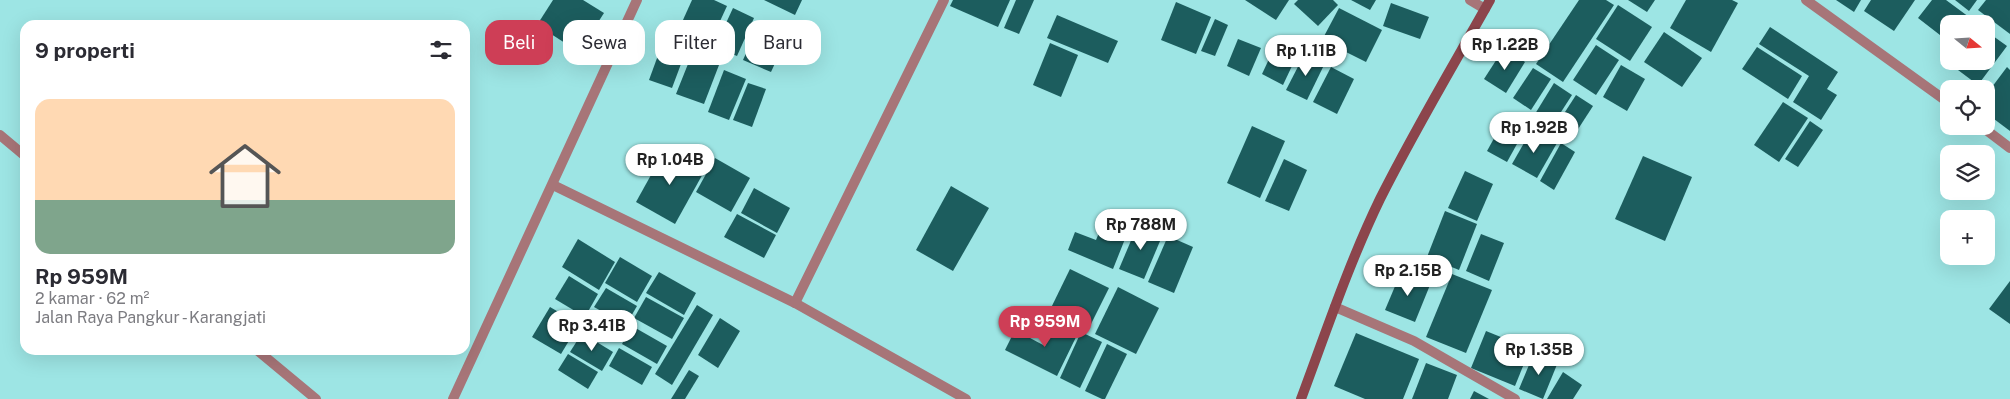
<!DOCTYPE html>
<html lang="id">
<head>
<meta charset="utf-8">
<style>
	:root { --surface:#fff; --page:#f2f2f3; --text:#2b2b33; --muted:#7c7c81; --line:#e1e1e2; --accent:#ce3e56 }
	body { margin:0; font-family:"Public Sans",sans-serif; background:var(--page); color:var(--text); height:100vh; display:flex; flex-direction:column; font-size:19px; white-space:nowrap }
	* { box-sizing:border-box; margin:0 }
	p { font-size:16px; color:var(--muted) }
	.icon { flex:none; width:28px; height:28px; fill:none; stroke:currentColor; stroke-width:2; stroke-linecap:round; stroke-linejoin:round }
	.map { position:relative; flex:1; overflow:hidden }
	.panel { position:absolute; left:20px; top:20px; width:450px; height:335px; display:flex; flex-direction:column; background:var(--surface); border-radius:15px; box-shadow:0 5px 20px #0002 }
	.panel>* { flex:none }
	.top-card { position:absolute; left:485px; top:20px; width:475px; height:45px; display:flex; gap:10px }
	.needle { width:32px; rotate:108deg }
	.controls { position:absolute; left:1940px; top:15px; display:grid; gap:10px }
	.controls a { display:grid; place-items:center; width:55px; height:55px; border-radius:10px; background:var(--surface); box-shadow:0 5px 20px #0002; font-size:25px }
	.price { position:absolute; translate:-50% -42px; padding:0 11px; border-radius:18px; background:#fff; color:#222; font-size:16px; line-height:32px; filter:drop-shadow(0 1px 2px #0008) }
	.price::after { content:''; position:absolute; left:50%; top:30px; width:15px; height:11px; margin-left:-8px; background:inherit; clip-path:polygon(0 0,100% 0,50% 100%) }
	.price.on { background:var(--accent); color:#fff }
	ul { padding:0; list-style:none }
	li { display:grid; align-content:center; gap:10px; height:265px; padding:0 15px }
	li+li { border-top:1px solid var(--line) }
	li span { display:grid; place-items:center; height:155px; border-radius:15px; color:#555 }
	li>.icon { margin-inline-start:auto }
	span .icon { width:90px; height:90px; fill:#fffc; stroke-width:1 }
	li b { font-size:21px }
	h2 { display:flex; justify-content:space-between; align-items:center; height:60px; padding:0 15px; font-size:21px }
	.tag { padding:0 18px; border-radius:15px; background:var(--surface); box-shadow:0 5px 20px #0002; font-size:18px; line-height:45px }
	.tag.on { background:var(--accent); color:#fff }
	.map>svg:first-child { display:block }
	.building { fill:#1c5d5e }
	.lines { fill:none; stroke-linecap:round; stroke-linejoin:round }
	.street { stroke:#a77578; stroke-width:10 }
	.secondary { stroke:#8c454c; stroke-width:10 }
</style>
</head>
<body>
<div class="map">
<svg width="2010" height="399" viewBox="0 0 2010 399">
	<rect width="100%" height="100%" fill="#9de5e4"/>
	<g class="building">
		<polygon points="553,0 583,0 604,13 579,52 537,25"/>
		<polygon points="692,0 714,0 727,6 709,45 678,31"/>
		<polygon points="764,0 802,0 795,15"/>
		<polygon points="953,0 1010,0 998,27 950,6"/>
		<polygon points="1016,0 1034,0 1019,34 1004,28"/>
		<polygon points="1245,0 1289,0 1276,20"/>
		<polygon points="1298,0 1333,0 1338,5 1318,26 1294,4"/>
		<polygon points="1351,0 1376,0 1370,10"/>
		<polygon points="1579,0 1606,0 1614,5 1563,82 1536,64"/>
		<polygon points="1628,0 1655,0 1647,12"/>
		<polygon points="1686,0 1732,0 1738,3 1711,52 1670,28"/>
		<polygon points="1836,0 1861,0 1854,12"/>
		<polygon points="1871,0 1915,0 1894,31 1864,11"/>
		<polygon points="1932,0 1946,0 1969,17 1964,24 1949,24 1949,42 1918,18"/>
		<polygon points="1955,0 1977,0 1969,11"/>
		<polygon points="1986,0 2010,0 2010,34 1978,10"/>
		<polygon points="1176,2 1211,17 1196,54 1161,40"/>
		<polygon points="1391,3 1429,17 1420,39 1383,26"/>
		<polygon points="1618,5 1652,27 1630,61 1596,39"/>
		<polygon points="733,8 754,18 737,56 715,47"/>
		<polygon points="1339,8 1382,30 1366,62 1322,40"/>
		<polygon points="1057,15 1118,41 1108,63 1047,38"/>
		<polygon points="1215,19 1228,25 1215,56 1201,51"/>
		<polygon points="760,22 788,35 771,72 743,60"/>
		<polygon points="1770,27 1838,72 1827,89 1837,95 1821,120 1793,102 1809,76 1759,44"/>
		<polygon points="1986,31 2007,46 1978,85 1946,61 1949,57 1949,61 1986,61"/>
		<polygon points="1664,32 1702,58 1682,87 1644,62"/>
		<polygon points="1279,38 1300,49 1283,85 1262,74"/>
		<polygon points="664,39 687,48 672,88 649,80"/>
		<polygon points="1238,39 1261,48 1249,76 1227,66"/>
		<polygon points="1050,43 1078,55 1061,97 1033,85"/>
		<polygon points="1596,45 1619,60 1596,95 1573,80"/>
		<polygon points="1757,47 1802,76 1788,99 1742,69"/>
		<polygon points="1504,48 1525,62 1506,93 1484,79"/>
		<polygon points="1305,53 1325,63 1307,100 1286,90"/>
		<polygon points="692,54 719,65 704,104 676,94"/>
		<polygon points="1621,65 1645,79 1627,111 1603,97"/>
		<polygon points="1331,67 1354,79 1337,114 1313,102"/>
		<polygon points="2007,67 2010,70 2010,131 1986,113 1986,95"/>
		<polygon points="1533,68 1551,79 1531,110 1513,98"/>
		<polygon points="724,70 746,79 729,120 708,112"/>
		<polygon points="748,83 766,89 752,127 733,120"/>
		<polygon points="1554,83 1572,95 1552,126 1535,114"/>
		<polygon points="1576,95 1593,106 1571,140 1554,129"/>
		<polygon points="1783,102 1808,118 1779,162 1754,145"/>
		<polygon points="1507,115 1527,126 1507,162 1487,151"/>
		<polygon points="1810,121 1823,130 1798,167 1785,159"/>
		<polygon points="1252,126 1285,141 1260,198 1227,183"/>
		<polygon points="1532,129 1557,143 1537,178 1512,164"/>
		<polygon points="1561,143 1575,152 1554,190 1540,181"/>
		<polygon points="666,148 705,170 675,224 636,202"/>
		<polygon points="1643,156 1692,177 1665,241 1615,219"/>
		<polygon points="715,158 750,178 731,212 696,192"/>
		<polygon points="1284,159 1307,170 1289,211 1265,201"/>
		<polygon points="1465,171 1493,184 1477,221 1448,208"/>
		<polygon points="951,186 989,208 953,271 916,250"/>
		<polygon points="754,188 790,208 777,233 741,213"/>
		<polygon points="1109,209 1133,219 1113,269 1068,250 1075,232 1096,240"/>
		<polygon points="1445,211 1477,224 1459,270 1427,257"/>
		<polygon points="737,214 776,235 764,258 724,237"/>
		<polygon points="1138,224 1163,234 1144,279 1119,269"/>
		<polygon points="1481,234 1504,243 1489,281 1466,271"/>
		<polygon points="1168,236 1193,247 1174,293 1148,282"/>
		<polygon points="578,239 615,262 599,290 562,267"/>
		<polygon points="620,257 652,276 637,302 605,283"/>
		<polygon points="1070,269 1109,288 1087,332 1049,312"/>
		<polygon points="659,272 696,293 684,315 646,293"/>
		<polygon points="1401,272 1430,285 1415,322 1385,310"/>
		<polygon points="1452,274 1492,290 1466,353 1426,337"/>
		<polygon points="569,276 598,294 585,317 555,299"/>
		<polygon points="2010,281 2010,324 1989,309"/>
		<polygon points="1118,287 1159,308 1136,354 1095,334"/>
		<polygon points="606,288 637,306 626,325 594,307"/>
		<polygon points="646,297 684,318 672,339 634,318"/>
		<polygon points="697,305 713,315 672,385 655,374"/>
		<polygon points="550,307 579,324 561,354 532,337"/>
		<polygon points="720,318 740,331 718,368 698,355"/>
		<polygon points="1058,320 1079,331 1057,376 1005,350 1015,330 1045,346"/>
		<polygon points="632,326 667,346 657,364 622,344"/>
		<polygon points="1486,331 1530,349 1515,386 1471,368"/>
		<polygon points="1081,332 1102,342 1080,388 1060,378"/>
		<polygon points="582,333 613,352 602,371 570,352"/>
		<polygon points="1356,333 1419,359 1403,399 1365,399 1334,386"/>
		<polygon points="1107,344 1127,354 1105,399 1102,399 1085,391"/>
		<polygon points="619,348 652,367 642,385 609,366"/>
		<polygon points="1534,353 1558,362 1543,399 1519,389"/>
		<polygon points="568,354 598,372 588,389 558,370"/>
		<polygon points="1426,363 1457,375 1448,399 1412,399"/>
		<polygon points="689,370 699,376 685,399 671,399"/>
		<polygon points="1563,372 1582,385 1573,399 1547,399"/>
		<polygon points="1474,391 1489,399 1470,399"/>
	</g>
	<g class="lines">
		<g class="street">
			<polyline points="1470,0 1485,9"/>
			<polyline points="1806,0 1949,103"/>
			<polyline points="1981,126 2010,148"/>
			<polyline points="0,135 25,156"/>
			<polyline points="553,185 795,303 966,399"/>
			<polyline points="795,303 944,0"/>
			<polyline points="1335,307 1414,341 1515,399"/>
			<polyline points="257,350 316,399"/>
			<polyline points="453,399 637,0"/>
		</g>
		<path class="secondary" d="M 1301,399 C 1326,332 1349,263 1380,199 C 1414,131 1453,66 1490,0"/>
	</g>
</svg>
<div class="controls">
<a><svg class="needle" viewBox="-14 -14 28 28"><path d="M0-13l5 13h-10z" fill="#e53935"/><path d="M0 13l5-13h-10z" fill="#7c7c81"/></svg></a>
<a><svg class="icon" aria-label="locate" viewBox="0 0 24 24"><circle cx="12" cy="12" r="6"/><path d="M12 2v4M12 18v4M2 12h4M18 12h4"/></svg></a>
<a><svg class="icon" aria-label="layers" viewBox="0 0 24 24"><path d="M12 4l9 5-9 5-9-5zM3 14l9 5 9-5"/></svg></a>
<a>+</a>
</div>
<b class="price" style="left:1505px;top:71px">Rp 1.22B</b>
<b class="price" style="left:1306px;top:77px">Rp 1.11B</b>
<b class="price" style="left:1534px;top:154px">Rp 1.92B</b>
<b class="price" style="left:670px;top:186px">Rp 1.04B</b>
<b class="price" style="left:1141px;top:251px">Rp 788M</b>
<b class="price" style="left:1408px;top:297px">Rp 2.15B</b>
<b class="price on" style="left:1045px;top:348px">Rp 959M</b>
<b class="price" style="left:592px;top:352px">Rp 3.41B</b>
<b class="price" style="left:1539px;top:376px">Rp 1.35B</b>
<div class="top-card">
<a class="tag on">Beli</a>
<a class="tag">Sewa</a>
<a class="tag">Filter</a>
<a class="tag">Baru</a>
</div>
<section class="panel">
<h2>9 properti<svg class="icon" aria-label="filters" viewBox="0 0 24 24"><path d="M4 7h16M4 17h16"/><circle cx="9" cy="7" r="2"/><circle cx="15" cy="17" r="2"/></svg></h2>
<ul>
<li><span style="background:linear-gradient(#ffd9b3 65%,#7fa58c 0)"><svg class="icon" aria-label="home" viewBox="0 0 24 24"><path d="M3 11l9-7 9 7M6 9v11h12V9"/></svg></span><div><b>Rp 959M</b><p>2 kamar · 62 m²</p><p>Jalan Raya Pangkur - Karangjati</p></div></li>
</ul>
</section>
</div>
</body>
</html>
